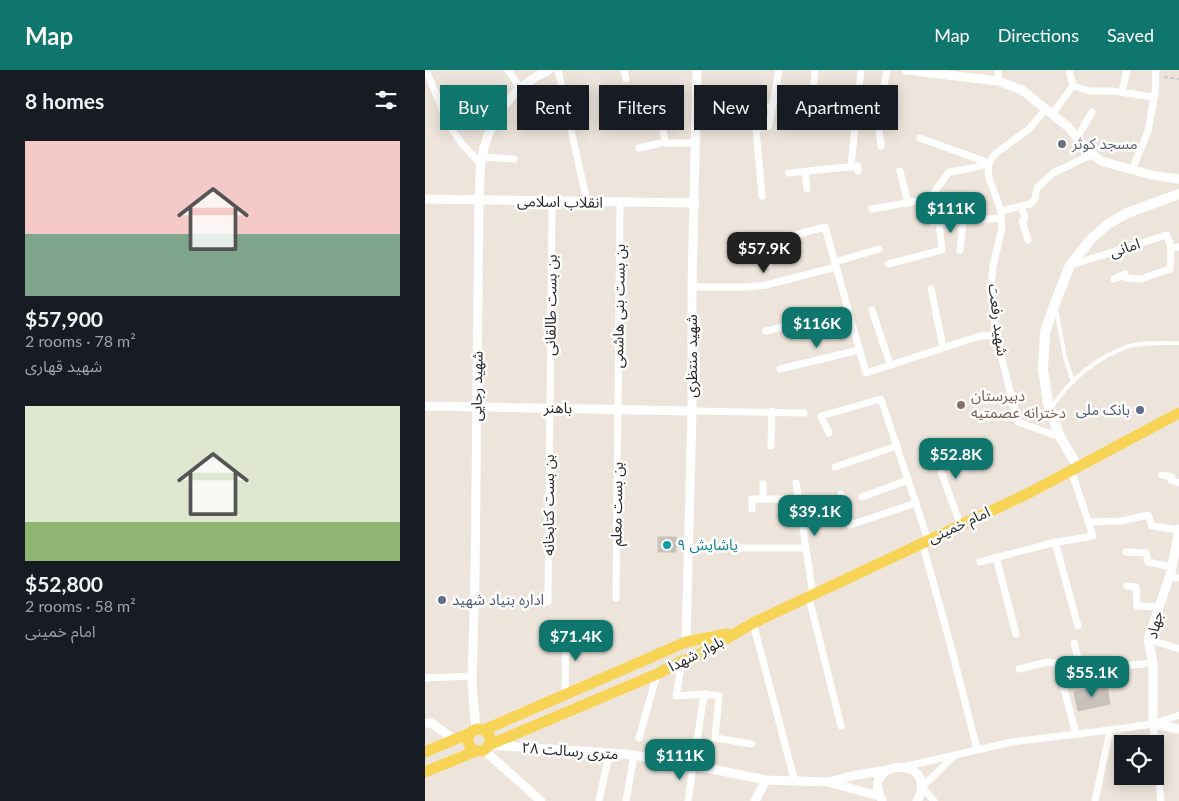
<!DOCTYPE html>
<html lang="en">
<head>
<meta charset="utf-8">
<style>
	:root { --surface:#171b24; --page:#242831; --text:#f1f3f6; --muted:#9ea1a6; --accent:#0f766e }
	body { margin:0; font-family:Lato,"Noto Sans Arabic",sans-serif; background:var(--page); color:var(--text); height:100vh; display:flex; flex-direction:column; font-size:19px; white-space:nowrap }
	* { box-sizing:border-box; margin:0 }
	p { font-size:16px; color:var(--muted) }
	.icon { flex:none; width:28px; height:28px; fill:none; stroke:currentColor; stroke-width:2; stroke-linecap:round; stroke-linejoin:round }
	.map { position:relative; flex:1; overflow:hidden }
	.side { display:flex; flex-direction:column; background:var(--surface); width:425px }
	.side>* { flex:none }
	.hud { position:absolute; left:15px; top:15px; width:475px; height:45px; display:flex; gap:10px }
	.buttons { position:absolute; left:689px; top:665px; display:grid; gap:10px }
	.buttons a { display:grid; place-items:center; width:50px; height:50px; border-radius:0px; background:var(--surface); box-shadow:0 2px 12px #0003; font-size:25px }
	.price { position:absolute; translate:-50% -42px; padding:0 11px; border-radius:10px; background:var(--accent); color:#fff; font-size:16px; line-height:32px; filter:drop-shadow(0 1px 2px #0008) }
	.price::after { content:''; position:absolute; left:50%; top:30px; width:15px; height:11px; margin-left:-8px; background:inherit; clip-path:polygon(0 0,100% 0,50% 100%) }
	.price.selected { background:#222; color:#fff }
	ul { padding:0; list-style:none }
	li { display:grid; align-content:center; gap:10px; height:265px; padding:0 25px }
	li span { display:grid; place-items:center; height:155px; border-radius:0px; color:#555 }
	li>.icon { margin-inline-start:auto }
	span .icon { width:90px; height:90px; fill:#fffc; stroke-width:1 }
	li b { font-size:21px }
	h2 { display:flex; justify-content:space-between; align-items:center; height:60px; padding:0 25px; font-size:21px }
	.pill { padding:0 18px; border-radius:0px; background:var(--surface); box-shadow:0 2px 12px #0003; font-size:18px; line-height:45px }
	.pill.selected { background:var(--accent); color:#fff }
	header { display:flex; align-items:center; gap:30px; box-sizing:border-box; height:70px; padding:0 25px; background:var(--accent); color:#fff }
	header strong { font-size:24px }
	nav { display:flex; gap:28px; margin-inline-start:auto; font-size:18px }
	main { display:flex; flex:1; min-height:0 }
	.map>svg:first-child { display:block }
	.building { fill:#c8c2bb; stroke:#c8c1b5 }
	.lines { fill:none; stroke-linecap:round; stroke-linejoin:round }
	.path { stroke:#c8c8c8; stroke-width:2; stroke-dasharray:4 2.5; stroke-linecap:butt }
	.service { stroke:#fff; stroke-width:4 }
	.minor { stroke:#fff; stroke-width:7 }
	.tertiary { stroke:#fff; stroke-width:9 }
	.secondary { stroke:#fff; stroke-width:10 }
	.primary { stroke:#f7d456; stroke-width:11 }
	.worship-dot { fill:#6b7280; stroke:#fff; stroke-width:2 }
	.education-dot { fill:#8d6e63; stroke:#fff; stroke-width:2 }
	.service-dot { fill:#5c6f8a; stroke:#fff; stroke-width:2 }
	.culture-dot { fill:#0f9aa8; stroke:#fff; stroke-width:2 }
	.labels { text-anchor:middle; stroke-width:5; stroke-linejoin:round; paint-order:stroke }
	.worship-label { font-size:15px; fill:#5b616d; stroke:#fff; text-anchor:start }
	.street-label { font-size:15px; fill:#2a2a2a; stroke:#fff }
	.education-label { font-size:15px; fill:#785e54; stroke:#fff; text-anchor:start }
	.service-label { font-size:15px; fill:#4e5e75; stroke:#fff; text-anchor:end }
	.culture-label { font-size:15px; fill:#0d838f; stroke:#fff; text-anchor:start }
</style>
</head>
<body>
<header>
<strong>Map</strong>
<nav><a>Map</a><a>Directions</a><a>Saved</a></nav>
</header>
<main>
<section class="side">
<h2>8 homes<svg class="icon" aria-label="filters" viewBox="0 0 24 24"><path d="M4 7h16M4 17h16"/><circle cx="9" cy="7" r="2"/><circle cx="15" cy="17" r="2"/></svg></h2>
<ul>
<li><span style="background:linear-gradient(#f6c9c9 60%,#7fa58c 0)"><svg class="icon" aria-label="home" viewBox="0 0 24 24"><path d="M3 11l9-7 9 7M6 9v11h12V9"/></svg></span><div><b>$57,900</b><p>2 rooms · 78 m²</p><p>شهید قهاری</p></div></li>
<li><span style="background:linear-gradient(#dfe7d0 75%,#8fb573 0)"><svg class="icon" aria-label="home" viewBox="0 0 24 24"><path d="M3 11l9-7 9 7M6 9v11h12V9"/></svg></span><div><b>$52,800</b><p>2 rooms · 58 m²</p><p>امام خمینی</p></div></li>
</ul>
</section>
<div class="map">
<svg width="754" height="731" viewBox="0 0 754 731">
	<rect width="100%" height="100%" fill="#ede5db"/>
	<g class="building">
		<rect x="233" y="467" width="18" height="15"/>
		<polygon points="682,616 685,634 653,641 649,622"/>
	</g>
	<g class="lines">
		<polyline class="path" points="739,7 754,9"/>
		<g class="service">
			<polyline points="631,239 640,287 648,312"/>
			<path d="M 627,337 C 644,310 674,286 704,276 C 720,272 738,273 754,273"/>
		</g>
		<g class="minor">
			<polyline points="1,0 24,55 37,74 56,94"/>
			<polyline points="83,0 95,18"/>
			<polyline points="133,0 162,132"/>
			<polyline points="199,0 201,9"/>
			<polyline points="573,11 573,0"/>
			<polyline points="648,16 665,21 687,21 729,27"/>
			<polyline points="697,22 702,0"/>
			<polyline points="387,34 390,0"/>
			<polyline points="317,35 347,37"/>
			<polyline points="235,37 240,73"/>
			<polyline points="621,39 604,59 570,84 564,93 563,105 576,141 577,158 568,196 566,215 571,266 593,352 635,367"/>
			<polyline points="627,44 648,16 644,0"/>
			<polyline points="652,68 667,42"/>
			<polyline points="456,76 453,50 462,0"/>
			<polyline points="214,78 236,73 271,73"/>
			<polyline points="57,87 89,89"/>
			<polyline points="426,97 436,0"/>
			<polyline points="707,100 723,61 730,23 731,0"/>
			<polyline points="475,101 483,133"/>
			<polyline points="380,102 382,119"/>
			<polyline points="364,103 433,96 433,101"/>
			<polyline points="337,126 331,59 344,56 354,0"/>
			<polyline points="596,136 600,148 597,151 603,170"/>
			<polyline points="447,139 504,129 524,102 548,98 564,93 495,68"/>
			<polyline points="576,141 605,134 610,129 612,118 628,103 668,84"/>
			<polyline points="508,153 576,148"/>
			<polyline points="535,180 538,152"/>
			<polyline points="410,192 454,179"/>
			<polyline points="463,194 517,180 514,153"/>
			<polyline points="344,195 339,173 400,157 441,303 555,266 571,266"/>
			<polyline points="646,195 742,165 746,178"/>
			<polyline points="689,209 700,204 701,208 716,209 745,199 746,178 754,177"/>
			<polyline points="267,217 322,217 341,215 411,197"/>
			<polyline points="506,219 518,277"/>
			<polyline points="447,240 465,294"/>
			<polyline points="341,261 423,241"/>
			<polyline points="355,299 434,280"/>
			<polyline points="267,341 379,343"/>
			<polyline points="404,363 396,346 456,329 503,470"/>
			<polyline points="506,374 535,454"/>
			<polyline points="346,376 347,341"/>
			<polyline points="410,397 472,376"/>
			<polyline points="737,405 747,407 746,410 754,413"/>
			<polyline points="371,413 388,525"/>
			<polyline points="338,414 338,429"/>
			<polyline points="416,424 425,455 491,433"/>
			<polyline points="437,427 483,410"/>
			<polyline points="327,439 327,429 373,429"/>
			<polyline points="664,452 697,451 723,445 727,456 754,460"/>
			<polyline points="497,472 525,573 552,679"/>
			<polyline points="630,472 653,556"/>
			<polyline points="314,478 380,478"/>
			<polyline points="701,482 721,483 723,492 747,497"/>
			<polyline points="571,487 591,564"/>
			<polyline points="555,492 627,473 668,466 646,400"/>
			<polyline points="744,507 754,508"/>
			<polyline points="702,516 711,517 712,536 734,537"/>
			<polyline points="191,528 195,132"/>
			<polyline points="384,528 416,656"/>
			<polyline points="123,532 127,132"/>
			<polyline points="328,553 370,712"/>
			<polyline points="723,569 754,579"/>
			<polyline points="649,573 657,603 688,597 728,593"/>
			<polyline points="257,591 251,626 279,624 294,626 290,668 327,674"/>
			<polyline points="594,599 622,592 629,593 633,596 651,664"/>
			<polyline points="0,608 48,606"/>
			<polyline points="650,613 659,609 657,603"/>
			<polyline points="140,625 141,559"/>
			<polyline points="728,654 736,731"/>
			<polyline points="214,668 232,604"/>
			<polyline points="478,697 587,672 685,660"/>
			<polyline points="174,731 184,684"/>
			<polyline points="201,731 209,686"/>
			<polyline points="263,731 279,624"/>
			<polyline points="509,731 497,717 530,685"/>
			<polyline points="670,731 685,660 728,654 754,645"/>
		</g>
		<g class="tertiary">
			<polyline points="481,0 573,11 597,20 643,57 661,79 676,91 726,105 754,109"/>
			<polyline points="0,129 270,133"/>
			<polyline points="0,336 267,341"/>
			<polyline points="754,459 746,502 723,569 728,593 728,654 754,659"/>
			<polyline points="261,572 267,341 267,217 272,0"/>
			<polyline points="0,653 6,653 30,670"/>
			<path d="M 51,659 L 47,614 L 50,507 L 54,131 C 55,118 54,105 56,92 C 63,51 85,18 124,0"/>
			<polyline points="64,675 200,684 253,692 341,710 403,712 454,726"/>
			<polyline points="60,681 116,731"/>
			<polyline points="403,712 431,705 463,700"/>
			<path d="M 457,730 C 433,687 517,686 492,731"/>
			<polyline points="330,731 341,710"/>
		</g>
		<polyline class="secondary" points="653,397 635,367 623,333 618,299 620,262 632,228 645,195 667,168 683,154 702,143 754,124"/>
		<g class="primary">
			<circle cx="54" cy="670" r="11"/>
			<polyline points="59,660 261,572 302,564"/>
			<polyline points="64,675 232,604 257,591 268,588 328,553 602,424 754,343"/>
			<polyline points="0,682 45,663"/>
			<polyline points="0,702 51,681"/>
		</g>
	</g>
	<circle class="worship-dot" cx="637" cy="74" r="5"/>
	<circle class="education-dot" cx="536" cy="335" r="5"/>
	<g class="service-dot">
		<circle cx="715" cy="340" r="5"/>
		<circle cx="17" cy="530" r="5"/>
	</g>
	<circle class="culture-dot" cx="242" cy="475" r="5"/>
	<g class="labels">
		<g class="worship-label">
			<text x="647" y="79">مسجد کوثر</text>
		</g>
		<g class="street-label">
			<text transform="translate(135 132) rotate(1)" y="5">انقلاب اسلامی</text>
			<text transform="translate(700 178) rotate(-18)" y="5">امانی</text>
			<text transform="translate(126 235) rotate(-89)" y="5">بن بست طالقانی</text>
			<text transform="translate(194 236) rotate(-89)" y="5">بن بست بنی هاشمی</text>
			<text transform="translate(573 250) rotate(83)" y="5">شهید رفعت</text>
			<text transform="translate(267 286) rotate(-90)" y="5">شهید منتظری</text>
			<text transform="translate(52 316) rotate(-89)" y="5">شهید رجایی</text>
			<text transform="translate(133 338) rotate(1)" y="5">باهنر</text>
			<text transform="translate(192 434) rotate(-89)" y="5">بن بست معلم</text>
			<text transform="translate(124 435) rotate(-90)" y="5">بن بست کتابخانه</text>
			<text transform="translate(534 455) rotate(-25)" y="5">امام خمینی</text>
			<text transform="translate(730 555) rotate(-76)" y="5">جهاد</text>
			<text transform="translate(271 584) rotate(-27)" y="5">بلوار شهدا</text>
			<text transform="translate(145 681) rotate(4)" y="5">۲۸ متری رسالت</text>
		</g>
		<g class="education-label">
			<text x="546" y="331">دبیرستان<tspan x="546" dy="17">دخترانه عصمتیه</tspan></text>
		</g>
		<g class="service-label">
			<text x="705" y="345">بانک ملی</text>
			<text x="27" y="535" text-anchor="start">اداره بنیاد شهید</text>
		</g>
		<g class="culture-label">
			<text x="252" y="480">یاشایش ۹</text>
		</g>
	</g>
</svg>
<div class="buttons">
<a><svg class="icon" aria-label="locate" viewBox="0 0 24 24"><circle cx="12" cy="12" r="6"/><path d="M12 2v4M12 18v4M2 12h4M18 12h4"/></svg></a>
</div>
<b class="price" style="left:526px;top:164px">$111K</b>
<b class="price selected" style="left:339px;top:204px">$57.9K</b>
<b class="price" style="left:392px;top:279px">$116K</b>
<b class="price" style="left:531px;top:410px">$52.8K</b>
<b class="price" style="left:390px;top:467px">$39.1K</b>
<b class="price" style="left:151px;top:592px">$71.4K</b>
<b class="price" style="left:667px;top:628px">$55.1K</b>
<b class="price" style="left:255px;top:711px">$111K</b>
<div class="hud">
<a class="pill selected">Buy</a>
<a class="pill">Rent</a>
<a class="pill">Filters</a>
<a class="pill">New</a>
<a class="pill">Apartment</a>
</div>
</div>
</main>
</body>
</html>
